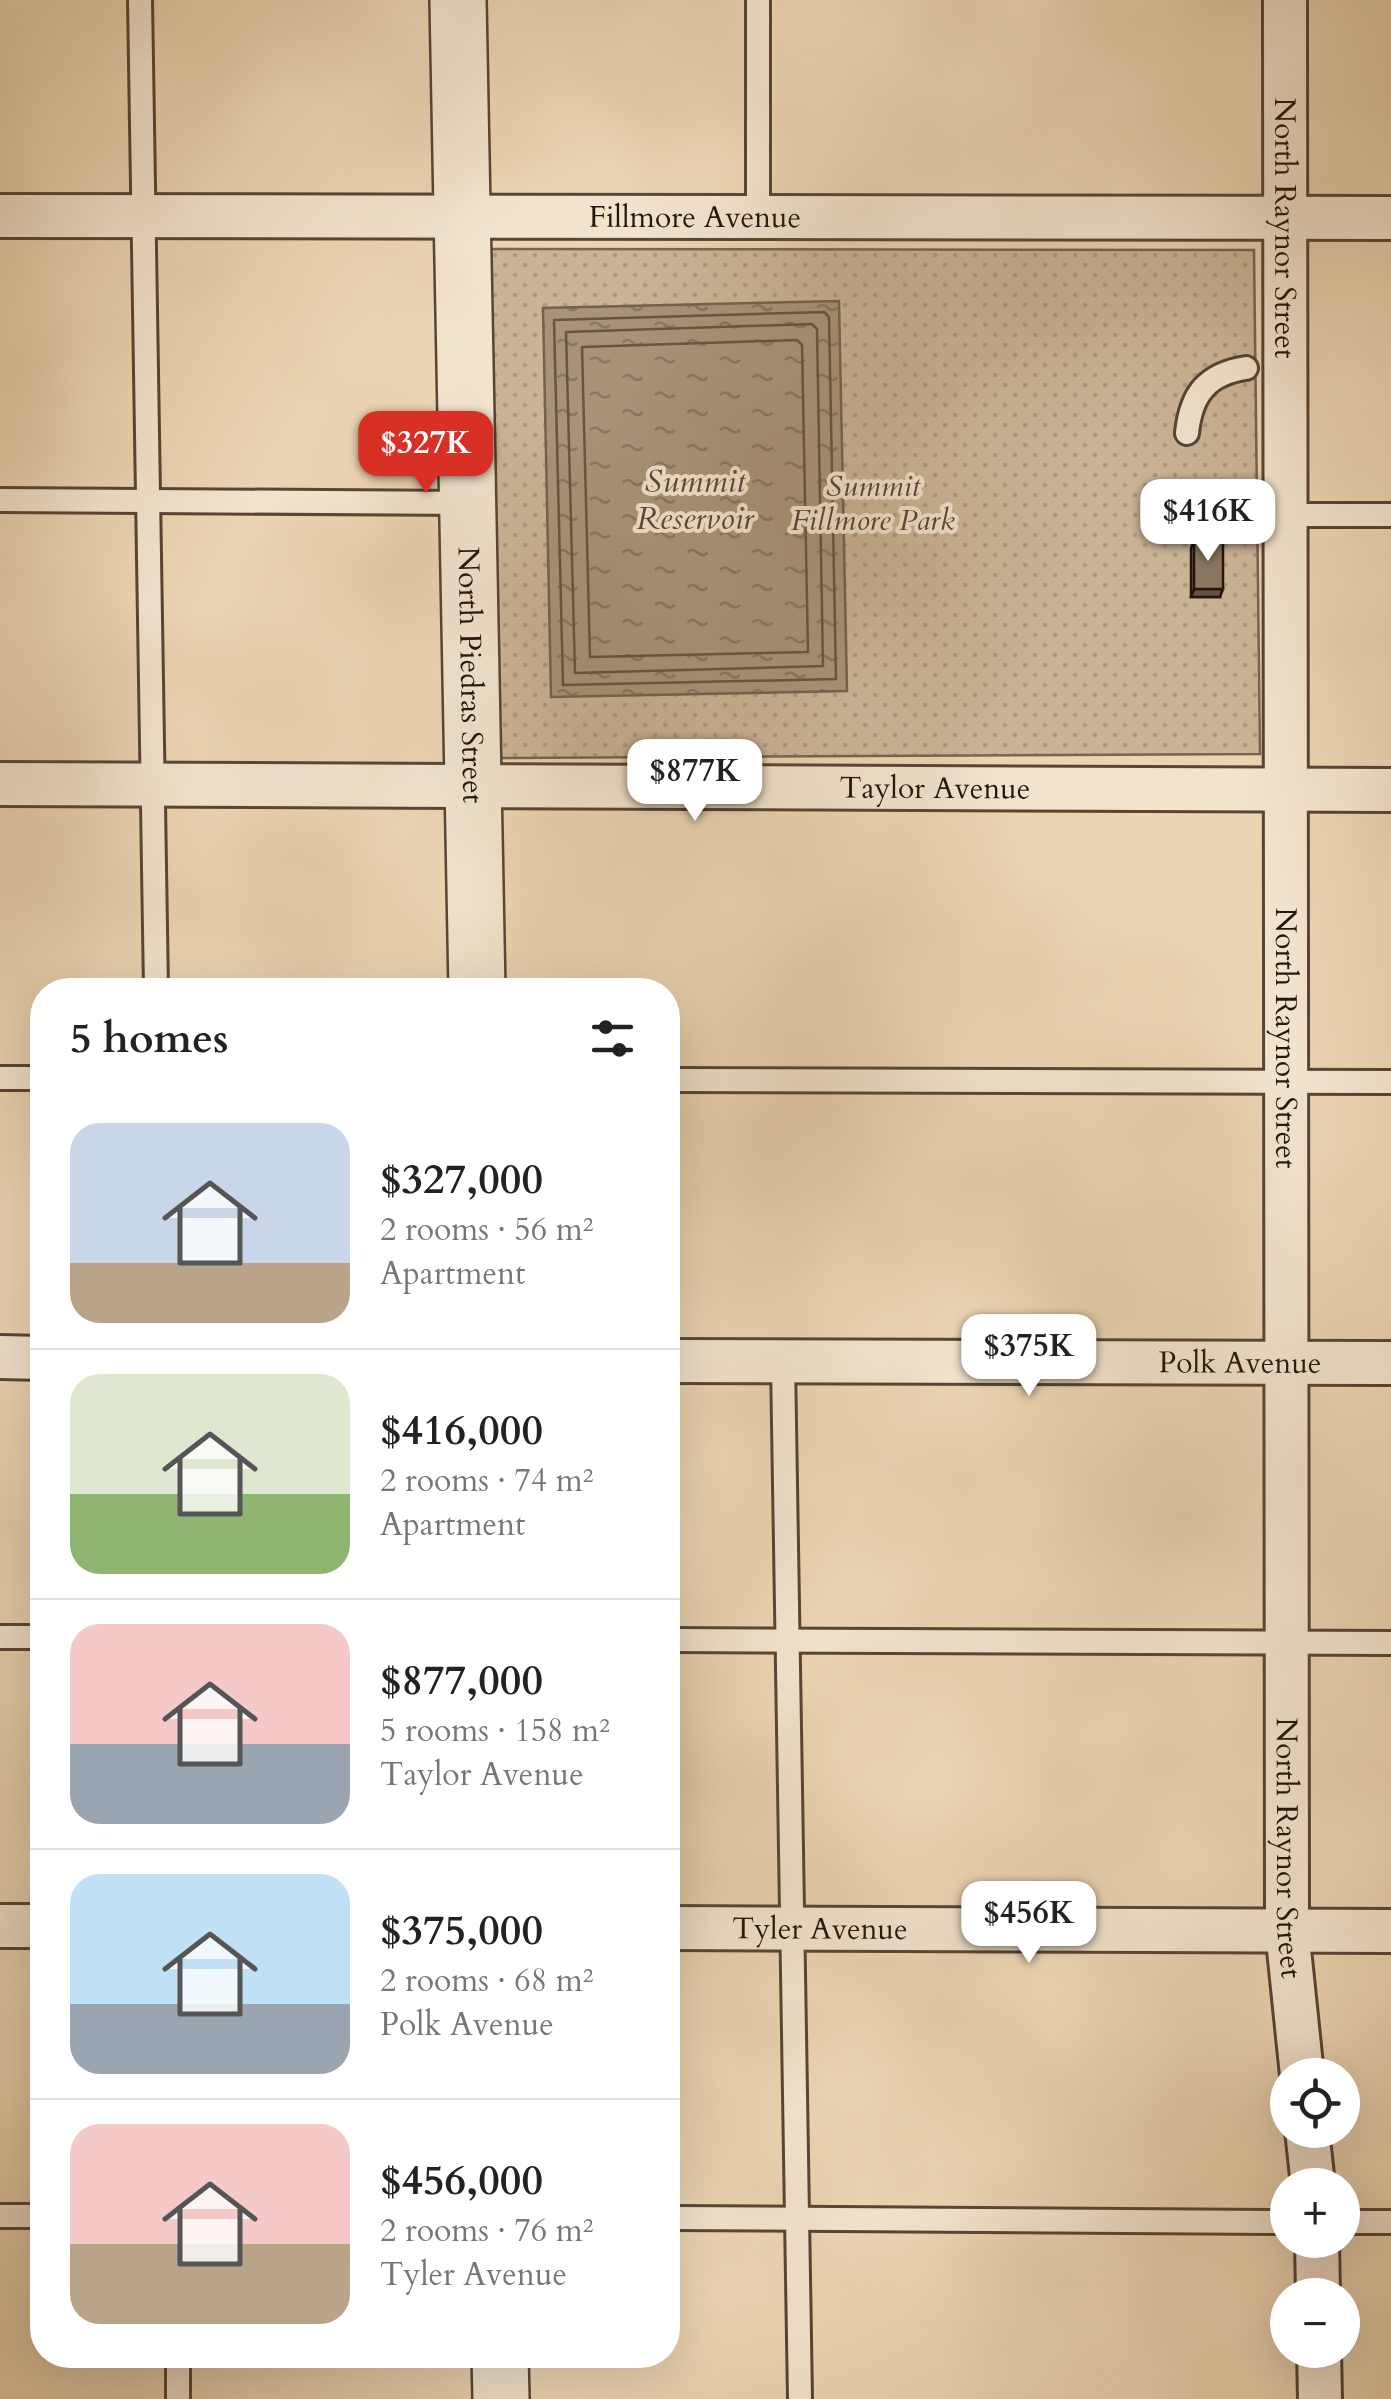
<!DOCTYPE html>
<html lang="en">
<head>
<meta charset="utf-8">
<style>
	:root { --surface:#fff; --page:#f6f6f6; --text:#222; --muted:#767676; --line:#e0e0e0; --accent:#d93025 }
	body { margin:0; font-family:Cardo,serif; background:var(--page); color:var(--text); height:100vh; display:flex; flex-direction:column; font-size:38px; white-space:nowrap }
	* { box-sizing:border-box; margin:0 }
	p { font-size:32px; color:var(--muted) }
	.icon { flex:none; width:55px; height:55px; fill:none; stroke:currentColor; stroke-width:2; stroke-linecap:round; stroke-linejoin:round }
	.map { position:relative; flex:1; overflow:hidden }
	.drawer { position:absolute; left:30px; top:978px; width:650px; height:1390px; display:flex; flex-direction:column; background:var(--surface); border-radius:40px; box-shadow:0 10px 40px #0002 }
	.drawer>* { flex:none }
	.tools { position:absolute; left:1270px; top:2058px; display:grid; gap:20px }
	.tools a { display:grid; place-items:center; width:90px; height:90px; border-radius:50%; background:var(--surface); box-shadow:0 10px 40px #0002; font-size:50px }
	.price { position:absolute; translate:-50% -85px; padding:0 22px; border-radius:20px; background:#fff; color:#222; font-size:32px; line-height:65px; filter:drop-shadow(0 2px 5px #0008) }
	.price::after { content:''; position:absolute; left:50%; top:60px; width:30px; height:22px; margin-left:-15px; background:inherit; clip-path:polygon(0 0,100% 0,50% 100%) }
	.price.selected { background:var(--accent); color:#fff }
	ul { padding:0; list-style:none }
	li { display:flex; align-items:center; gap:30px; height:250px; padding:0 40px }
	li+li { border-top:2px solid var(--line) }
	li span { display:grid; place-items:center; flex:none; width:280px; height:200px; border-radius:30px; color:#555 }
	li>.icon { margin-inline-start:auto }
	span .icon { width:120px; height:120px; fill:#fffc; stroke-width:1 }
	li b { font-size:42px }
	h2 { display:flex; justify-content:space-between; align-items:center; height:120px; padding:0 40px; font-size:42px }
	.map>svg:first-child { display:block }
	.green { fill:url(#green-dots); stroke:#786450; stroke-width:2.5 }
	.water { fill:url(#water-ripples); stroke:#74614d; stroke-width:2.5 }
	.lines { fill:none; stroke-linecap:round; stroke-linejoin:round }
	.shore { stroke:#675442; stroke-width:2.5 }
	.service-casing { stroke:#574535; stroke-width:28 }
	.minor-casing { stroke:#574535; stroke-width:48 }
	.tertiary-casing { stroke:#574535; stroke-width:60 }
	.service { stroke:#f2e3cd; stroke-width:22 }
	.minor { stroke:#f2e3cd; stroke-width:42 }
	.tertiary { stroke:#f2e3cd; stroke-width:55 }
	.wall { fill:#786754; stroke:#26150b; stroke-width:2.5 }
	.shaded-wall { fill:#625445; stroke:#26150b; stroke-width:2.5 }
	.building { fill:#8c7862; stroke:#26150b; stroke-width:2.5 }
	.labels { text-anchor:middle; stroke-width:8; stroke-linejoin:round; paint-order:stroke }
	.street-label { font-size:30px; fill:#26150b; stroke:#f2e3cd }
	.park-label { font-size:30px; font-style:italic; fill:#574535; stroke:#f2e3cd }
	.water-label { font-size:32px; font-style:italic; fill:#5a4737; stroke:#f2e3cd }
</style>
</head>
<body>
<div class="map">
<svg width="1391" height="2399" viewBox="0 0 1391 2399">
	<defs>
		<pattern id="green-dots" width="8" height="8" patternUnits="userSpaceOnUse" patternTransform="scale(2.5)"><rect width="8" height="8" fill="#cab496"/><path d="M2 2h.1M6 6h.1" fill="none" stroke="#ad9a80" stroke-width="1.8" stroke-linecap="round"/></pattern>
		<pattern id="water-ripples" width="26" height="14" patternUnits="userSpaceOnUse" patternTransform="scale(2.5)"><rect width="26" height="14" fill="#a89379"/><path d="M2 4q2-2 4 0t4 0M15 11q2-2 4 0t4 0" fill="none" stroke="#897761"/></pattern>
	</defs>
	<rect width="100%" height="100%" fill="#ebd4b2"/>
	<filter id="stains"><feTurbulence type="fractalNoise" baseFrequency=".002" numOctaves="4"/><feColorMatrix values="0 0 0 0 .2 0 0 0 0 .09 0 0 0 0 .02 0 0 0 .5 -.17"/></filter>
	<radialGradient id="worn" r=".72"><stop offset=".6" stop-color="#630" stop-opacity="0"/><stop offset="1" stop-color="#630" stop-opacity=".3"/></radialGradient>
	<polygon class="green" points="485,249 1254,250 1260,754 495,758"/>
	<polygon class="water" points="839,301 847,691 551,697 543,308"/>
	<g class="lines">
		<g class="shore">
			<polygon points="824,312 829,317 836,679 563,685 554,320"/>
			<polygon points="812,324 817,329 823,666 575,673 566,332"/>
			<polygon points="797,340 802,345 808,652 590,657 582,347"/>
		</g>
		<g class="service-casing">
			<g id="service">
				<polyline points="140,0 156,990"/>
				<polyline points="758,0 758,217"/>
				<path d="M 1187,433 C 1191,394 1207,374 1246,368"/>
				<polyline points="0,500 469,503"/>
				<polyline points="1285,515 1391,515"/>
				<polyline points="0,1078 42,1078"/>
				<polyline points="668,1080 1391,1082"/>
				<polyline points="783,1362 800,2399"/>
				<polyline points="0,1637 42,1637"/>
				<polyline points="668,1640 1391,1643"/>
				<polyline points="0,2216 42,2216"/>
				<polyline points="668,2218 1288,2222"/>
				<polyline points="1342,2222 1391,2222"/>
				<polyline points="178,2355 178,2399"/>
			</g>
		</g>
		<g class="minor-casing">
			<g id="minor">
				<path id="s1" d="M 1285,0 L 1287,1930 L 1302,2075"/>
				<path id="s2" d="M 0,216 L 1391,218"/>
				<path id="s3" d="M 0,784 L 1391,790"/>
				<polyline points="0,1357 42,1358"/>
				<path id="s4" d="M 668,1361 L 1391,1363"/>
				<polyline points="0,1926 42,1926"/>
				<path id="s5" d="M 668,1928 L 1391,1931"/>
				<polyline points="1307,2130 1313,2185"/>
				<polyline points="1317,2240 1318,2295"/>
				<polyline points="1319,2350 1320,2399"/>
			</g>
		</g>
		<g class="tertiary-casing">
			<g id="tertiary">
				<path id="s6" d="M 458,0 L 477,990"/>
				<polyline points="500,2355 501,2399"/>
			</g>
		</g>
		<use href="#service" class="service"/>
		<use href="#minor" class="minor"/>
		<use href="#tertiary" class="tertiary"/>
	</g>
	<polygon class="wall" points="1194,540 1220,597 1191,597 1191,548"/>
	<polygon class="shaded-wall" points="1194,589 1223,589 1220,597 1191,597"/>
	<rect class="building" x="1194" y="540" width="29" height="49"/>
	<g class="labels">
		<g class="street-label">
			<text dy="10" stroke="none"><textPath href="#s2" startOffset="695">Fillmore Avenue</textPath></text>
			<text dy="10" stroke="none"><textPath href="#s1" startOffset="228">North Raynor Street</textPath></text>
			<text dy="10" stroke="none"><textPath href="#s6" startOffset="675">North Piedras Street</textPath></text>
			<text dy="10" stroke="none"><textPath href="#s3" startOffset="935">Taylor Avenue</textPath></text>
			<text dy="10" stroke="none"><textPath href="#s1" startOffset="1038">North Raynor Street</textPath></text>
			<text dy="10" stroke="none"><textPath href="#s4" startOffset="572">Polk Avenue</textPath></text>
			<text dy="10" stroke="none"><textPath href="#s1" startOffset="1848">North Raynor Street</textPath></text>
			<text dy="10" stroke="none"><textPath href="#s5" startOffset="152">Tyler Avenue</textPath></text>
		</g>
		<g class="park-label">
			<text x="873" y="496">Summit<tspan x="873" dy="34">Fillmore Park</tspan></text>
		</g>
		<g class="water-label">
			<text x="695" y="492">Summit<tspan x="695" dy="37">Reservoir</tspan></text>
		</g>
	</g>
	<rect width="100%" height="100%" filter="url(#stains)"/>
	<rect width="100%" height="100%" fill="url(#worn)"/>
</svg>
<div class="tools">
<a><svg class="icon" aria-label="locate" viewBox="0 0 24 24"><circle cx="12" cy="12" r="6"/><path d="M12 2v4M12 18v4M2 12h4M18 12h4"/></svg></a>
<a>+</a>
<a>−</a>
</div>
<b class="price selected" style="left:426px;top:496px">$327K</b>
<b class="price" style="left:1208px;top:564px">$416K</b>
<b class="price" style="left:695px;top:824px">$877K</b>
<b class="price" style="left:1029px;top:1399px">$375K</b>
<b class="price" style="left:1029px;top:1966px">$456K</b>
<section class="drawer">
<h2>5 homes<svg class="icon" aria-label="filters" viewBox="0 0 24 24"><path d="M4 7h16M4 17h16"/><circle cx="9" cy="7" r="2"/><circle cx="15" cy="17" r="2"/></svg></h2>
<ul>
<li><span style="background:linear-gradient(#c9d6e8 70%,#b9a48a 0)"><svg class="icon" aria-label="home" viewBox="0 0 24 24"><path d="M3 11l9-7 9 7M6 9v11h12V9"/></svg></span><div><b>$327,000</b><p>2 rooms · 56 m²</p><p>Apartment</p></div></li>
<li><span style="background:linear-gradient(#dfe7d0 60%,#8fb573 0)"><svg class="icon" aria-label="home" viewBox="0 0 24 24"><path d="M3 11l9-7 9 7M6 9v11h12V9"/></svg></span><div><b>$416,000</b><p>2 rooms · 74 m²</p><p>Apartment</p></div></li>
<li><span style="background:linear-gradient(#f6c9c9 60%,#9aa5b1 0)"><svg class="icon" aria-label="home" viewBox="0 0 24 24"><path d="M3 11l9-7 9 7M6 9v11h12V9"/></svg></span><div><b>$877,000</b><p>5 rooms · 158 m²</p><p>Taylor Avenue</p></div></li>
<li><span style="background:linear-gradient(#bfe0f5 65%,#9aa5b1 0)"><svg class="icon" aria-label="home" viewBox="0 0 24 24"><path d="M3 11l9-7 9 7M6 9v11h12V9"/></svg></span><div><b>$375,000</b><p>2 rooms · 68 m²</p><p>Polk Avenue</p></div></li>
<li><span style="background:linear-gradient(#f6c9c9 60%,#b9a48a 0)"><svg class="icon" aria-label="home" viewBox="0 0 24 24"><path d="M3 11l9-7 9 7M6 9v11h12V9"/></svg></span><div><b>$456,000</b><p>2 rooms · 76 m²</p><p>Tyler Avenue</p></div></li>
</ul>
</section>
</div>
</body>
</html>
